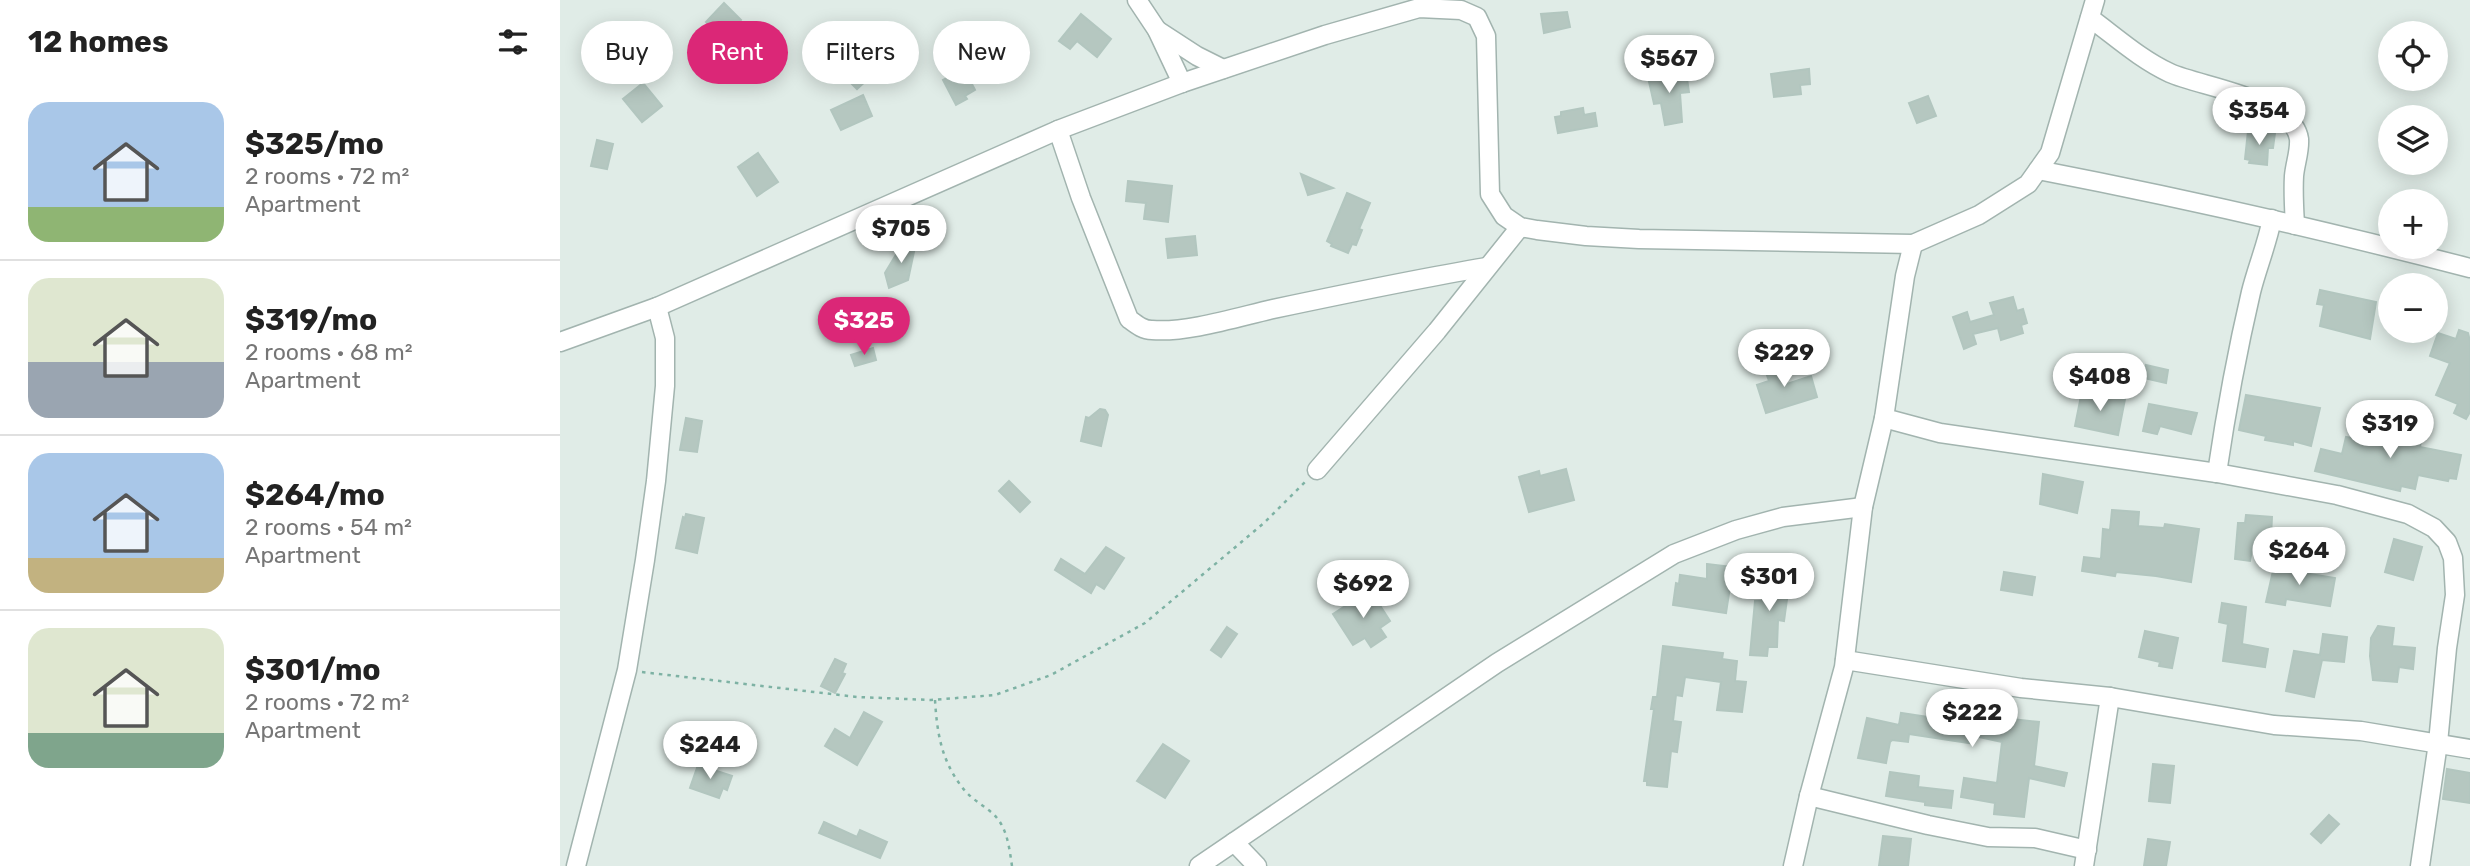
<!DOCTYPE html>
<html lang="en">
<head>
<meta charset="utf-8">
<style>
	:root { --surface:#fff; --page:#f2f2f2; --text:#222; --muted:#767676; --line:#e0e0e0; --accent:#db2777 }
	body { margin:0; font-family:Rubik,sans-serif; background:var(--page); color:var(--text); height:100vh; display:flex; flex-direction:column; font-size:26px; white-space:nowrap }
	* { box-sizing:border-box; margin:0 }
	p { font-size:23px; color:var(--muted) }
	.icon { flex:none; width:38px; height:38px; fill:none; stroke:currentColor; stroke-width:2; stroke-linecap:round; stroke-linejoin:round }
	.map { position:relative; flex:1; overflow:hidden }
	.sheet { display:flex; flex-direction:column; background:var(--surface); width:560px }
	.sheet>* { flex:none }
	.guide { position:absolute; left:21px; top:21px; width:665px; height:63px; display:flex; gap:14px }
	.controls { position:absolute; left:1818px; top:21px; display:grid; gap:14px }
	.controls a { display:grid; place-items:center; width:70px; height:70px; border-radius:50%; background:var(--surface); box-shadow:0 4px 18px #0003; font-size:35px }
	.price { position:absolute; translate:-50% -60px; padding:0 16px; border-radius:24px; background:#fff; color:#222; font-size:23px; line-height:46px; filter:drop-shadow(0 2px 4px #0008) }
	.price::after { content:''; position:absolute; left:50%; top:42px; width:21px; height:16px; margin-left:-10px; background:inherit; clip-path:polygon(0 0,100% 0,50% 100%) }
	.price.selected { background:var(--accent); color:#fff }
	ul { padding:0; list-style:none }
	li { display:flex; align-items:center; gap:21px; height:175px; padding:0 28px }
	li+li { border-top:2px solid var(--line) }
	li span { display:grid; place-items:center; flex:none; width:196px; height:140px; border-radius:21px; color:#555 }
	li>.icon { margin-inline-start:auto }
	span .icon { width:84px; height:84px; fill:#fffc; stroke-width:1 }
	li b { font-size:30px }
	h2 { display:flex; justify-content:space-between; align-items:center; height:84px; padding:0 28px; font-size:30px }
	.chip { padding:0 24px; border-radius:32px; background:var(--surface); box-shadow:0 4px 18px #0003; font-size:24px; line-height:63px }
	.chip.selected { background:var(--accent); color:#fff }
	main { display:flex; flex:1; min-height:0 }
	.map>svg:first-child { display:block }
	.building { fill:#b5c7c0; stroke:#b2c6bf; stroke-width:2 }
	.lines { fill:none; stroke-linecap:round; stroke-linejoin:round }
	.minor-casing { stroke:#a2b4af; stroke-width:21 }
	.path { stroke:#7eb2a4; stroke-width:2.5; stroke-dasharray:3.5 5; stroke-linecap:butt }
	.minor { stroke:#fff; stroke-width:18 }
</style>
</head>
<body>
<main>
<section class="sheet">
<h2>12 homes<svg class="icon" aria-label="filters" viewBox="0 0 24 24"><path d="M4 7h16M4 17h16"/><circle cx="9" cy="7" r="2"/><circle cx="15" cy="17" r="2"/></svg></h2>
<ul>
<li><span style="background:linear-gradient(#a9c7e8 75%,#8fb573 0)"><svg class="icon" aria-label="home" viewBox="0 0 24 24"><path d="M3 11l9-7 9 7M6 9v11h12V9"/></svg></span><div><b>$325/mo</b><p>2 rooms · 72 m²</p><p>Apartment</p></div></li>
<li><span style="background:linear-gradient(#dfe7d0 60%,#9aa5b1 0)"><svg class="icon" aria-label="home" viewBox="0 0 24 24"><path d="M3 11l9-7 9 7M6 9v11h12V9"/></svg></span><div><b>$319/mo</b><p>2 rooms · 68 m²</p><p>Apartment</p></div></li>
<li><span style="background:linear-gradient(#a9c7e8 75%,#c2b280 0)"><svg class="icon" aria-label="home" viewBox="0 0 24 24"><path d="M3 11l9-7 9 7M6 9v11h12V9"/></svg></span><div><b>$264/mo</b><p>2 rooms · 54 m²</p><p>Apartment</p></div></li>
<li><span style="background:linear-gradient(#dfe7d0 75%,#7fa58c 0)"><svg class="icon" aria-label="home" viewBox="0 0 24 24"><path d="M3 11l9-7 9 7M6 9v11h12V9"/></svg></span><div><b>$301/mo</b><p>2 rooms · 72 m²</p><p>Apartment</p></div></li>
</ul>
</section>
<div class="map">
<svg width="1910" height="866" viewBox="0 0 1910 866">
	<rect width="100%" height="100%" fill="#e0ece7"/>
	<g class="building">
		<polygon points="164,3 181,20 163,38 146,22"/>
		<polygon points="1007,12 1010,27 984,33 981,14"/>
		<polygon points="521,14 551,39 537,57 517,41 510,49 499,41"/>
		<polygon points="295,65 308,79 297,89 284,76"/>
		<polygon points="404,69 415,90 405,96 407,99 396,105 383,80"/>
		<polygon points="1249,69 1250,84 1240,85 1241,94 1214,97 1211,74"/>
		<polygon points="1126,72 1129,92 1120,93 1122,122 1105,125 1101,103 1094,104 1088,77"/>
		<polygon points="83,83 102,106 82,122 63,99"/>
		<polygon points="303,95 312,116 281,130 271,110"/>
		<polygon points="1368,96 1376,116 1357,123 1349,103"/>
		<polygon points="1023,108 1024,115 1035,113 1037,126 998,133 995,117 1001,116 1001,112"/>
		<polygon points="1688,131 1715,133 1713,148 1708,148 1707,165 1689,163 1690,160 1685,159"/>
		<polygon points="37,140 53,144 47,169 31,166"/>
		<polygon points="198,153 218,182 197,196 178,167"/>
		<polygon points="741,174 773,188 748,195"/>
		<polygon points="568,181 612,186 608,222 584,219 586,203 566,201"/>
		<polygon points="787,193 810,203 799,229 802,230 796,245 792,244 788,253 771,246 772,244 767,241"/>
		<polygon points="635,236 637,255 608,258 606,239"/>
		<polygon points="348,241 353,243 355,247 348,280 329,288 325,273 343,243"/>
		<polygon points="1760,290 1816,302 1810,339 1760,326 1764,305 1757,304"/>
		<polygon points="1453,297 1457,311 1463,309 1467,323 1461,325 1463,333 1441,340 1438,328 1413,334 1416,344 1404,349 1393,317 1407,312 1410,322 1434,315 1430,303"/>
		<polygon points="1899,330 1908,333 1910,341 1910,412 1906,419 1894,413 1898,404 1876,395 1890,363 1870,356 1878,333 1896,339"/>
		<polygon points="313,348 316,360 295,366 291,355"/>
		<polygon points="1556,358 1564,373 1551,380 1542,365"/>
		<polygon points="1220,359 1227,384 1251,376 1257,397 1206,413 1197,385 1209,381 1203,364"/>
		<polygon points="1586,365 1608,370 1606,383 1584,378"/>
		<polygon points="1522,391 1565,399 1558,435 1515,426"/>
		<polygon points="1686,395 1760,408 1751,446 1733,441 1733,445 1705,440 1706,436 1679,430"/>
		<polygon points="1589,404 1637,413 1631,434 1600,426 1597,434 1583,431"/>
		<polygon points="540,409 545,410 548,415 541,446 521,441 526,417 529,418"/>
		<polygon points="126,418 142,421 137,452 120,450"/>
		<polygon points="1836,423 1863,427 1860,447 1901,455 1896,479 1889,478 1888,481 1858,475 1855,489 1841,486 1840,491 1755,471 1761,449 1782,454 1786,437 1797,439 1797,435 1833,442"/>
		<polygon points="1006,469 1014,500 969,512 959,477 979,471 980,476"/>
		<polygon points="1483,474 1523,482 1517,513 1480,504"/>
		<polygon points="449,481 470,502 460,512 439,491"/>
		<polygon points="1552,510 1579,512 1578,526 1604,528 1605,524 1639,529 1631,582 1596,576 1556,572 1555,576 1522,571 1524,557 1541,559 1543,529 1550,530"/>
		<polygon points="126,514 144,518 137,553 116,548 123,517 125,518"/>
		<polygon points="1686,515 1712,517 1711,537 1715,537 1713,551 1692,549 1690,561 1675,559 1678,523 1685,523"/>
		<polygon points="1834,539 1862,547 1853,580 1825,572"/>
		<polygon points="546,547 564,558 544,589 536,584 531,593 495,570 501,559 525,574"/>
		<polygon points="1715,562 1733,566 1732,571 1775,578 1770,606 1726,599 1725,605 1706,602"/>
		<polygon points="1147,564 1173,567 1166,613 1113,605 1116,583 1119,584 1120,575 1147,579"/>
		<polygon points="1207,569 1227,572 1224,592 1228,592 1224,621 1218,620 1217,647 1208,647 1207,656 1190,655 1195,601 1202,601"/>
		<polygon points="1444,572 1475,577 1472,595 1441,590"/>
		<polygon points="810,590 830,621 820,628 826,637 811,647 805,638 793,645 773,614"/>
		<polygon points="1662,603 1686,607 1682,644 1708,649 1705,667 1663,661 1668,624 1659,622"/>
		<polygon points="1818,626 1834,628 1832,646 1855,648 1853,669 1839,667 1837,682 1813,680 1810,656 1811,638"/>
		<polygon points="667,627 677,634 661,657 651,650"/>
		<polygon points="1585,631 1618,638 1612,668 1599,666 1600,662 1579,657"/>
		<polygon points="1763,634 1787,637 1784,662 1762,660 1754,697 1726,691 1734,651 1760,655"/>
		<polygon points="1103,646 1163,653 1162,659 1177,661 1175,681 1186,682 1182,712 1157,710 1161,682 1125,677 1122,696 1116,695 1113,721 1121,722 1117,752 1111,751 1107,787 1087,785 1087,781 1084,781 1094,709 1091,709 1093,697 1097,697"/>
		<polygon points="275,659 286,664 282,673 285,674 275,693 261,686"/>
		<polygon points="1371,700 1415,706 1444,714 1443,718 1479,722 1474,766 1507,773 1504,786 1469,778 1464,817 1434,814 1435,803 1401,797 1404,778 1437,783 1442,742 1410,735 1409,743 1349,734 1348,742 1332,740 1330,742 1326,763 1298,758 1307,718 1339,725 1341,713 1368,717"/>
		<polygon points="304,712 322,722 297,765 265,746 275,729 290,738"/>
		<polygon points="603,744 629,761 605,798 577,781"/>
		<polygon points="1593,764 1614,766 1610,803 1589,801"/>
		<polygon points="138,765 172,776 167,790 163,788 159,798 130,788"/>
		<polygon points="1887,769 1910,773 1910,803 1883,799"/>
		<polygon points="1330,772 1359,776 1358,787 1393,791 1391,808 1365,805 1365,802 1326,796"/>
		<polygon points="1769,815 1779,824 1761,843 1751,834"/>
		<polygon points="264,822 297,837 300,830 327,842 320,858 259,833"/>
		<polygon points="1323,836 1351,839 1348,866 1319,866"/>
		<polygon points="1588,839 1610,842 1606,866 1584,866"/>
	</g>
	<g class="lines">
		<g class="minor-casing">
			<g id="minor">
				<polyline points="577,0 597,30 622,83"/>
				<path d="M 1530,18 C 1556,37 1580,59 1610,73 C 1641,87 1733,98 1739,139 C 1740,151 1735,164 1734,176 C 1733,193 1734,208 1735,225"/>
				<polyline points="597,30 637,56 663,69"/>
				<path d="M 498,130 L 521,198 L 569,319 C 577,325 583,330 592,330 C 627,333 678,317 713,309 C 784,294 855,279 927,267"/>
				<path d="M 1478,170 C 1623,198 1767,231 1910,268"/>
				<polyline points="0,342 97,307 498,130 622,83 765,35 859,8 901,10 917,17 926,36 930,194 944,216 960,227 977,230 1026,236 1079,239 1353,244 1419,215 1468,184 1490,153 1535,0"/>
				<polyline points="1324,418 1380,433 1657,473 1777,495 1848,514 1874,528 1887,542 1893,558 1895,595 1887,648 1878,743 1860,866"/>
				<polyline points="757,470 877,331 960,227"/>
				<path d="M 1657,473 C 1666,412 1677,352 1691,292 C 1697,268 1707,244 1712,219"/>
				<polyline points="1285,660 1461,688 1550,697 1714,725 1801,731 1910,749"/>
				<polyline points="1249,796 1368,825 1428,837 1475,838 1527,850"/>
				<polyline points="674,842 697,866"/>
				<polyline points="16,866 67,670 85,560 96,481 105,386 105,338 97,307"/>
				<polyline points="639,866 937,663 1114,554 1176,530 1223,517 1303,507"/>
				<polyline points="1233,866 1249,796 1284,667 1303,507 1324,418 1345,276 1353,244"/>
				<polyline points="1524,866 1550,697"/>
			</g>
		</g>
		<g class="path">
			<polyline points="82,672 297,697 371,700 435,695 491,675 585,623 704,523 745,482"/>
			<path d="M 375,700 C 377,732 381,760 402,787 C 409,797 421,804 431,812 C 447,825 449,846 452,866"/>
		</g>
		<use href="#minor" class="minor"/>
	</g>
</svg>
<div class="controls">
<a><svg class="icon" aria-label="locate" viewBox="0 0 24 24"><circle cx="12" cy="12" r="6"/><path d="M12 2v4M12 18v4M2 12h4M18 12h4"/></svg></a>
<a><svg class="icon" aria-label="layers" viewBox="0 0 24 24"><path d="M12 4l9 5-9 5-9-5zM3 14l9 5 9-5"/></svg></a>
<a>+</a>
<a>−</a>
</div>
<b class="price" style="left:1109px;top:95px">$567</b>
<b class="price" style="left:1699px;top:147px">$354</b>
<b class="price" style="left:341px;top:265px">$705</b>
<b class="price selected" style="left:304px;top:357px">$325</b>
<b class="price" style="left:1224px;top:389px">$229</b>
<b class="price" style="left:1540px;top:413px">$408</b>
<b class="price" style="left:1830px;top:460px">$319</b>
<b class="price" style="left:1739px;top:587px">$264</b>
<b class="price" style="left:1209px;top:613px">$301</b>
<b class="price" style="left:803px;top:620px">$692</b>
<b class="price" style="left:1412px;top:749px">$222</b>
<b class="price" style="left:150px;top:781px">$244</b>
<div class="guide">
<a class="chip">Buy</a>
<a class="chip selected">Rent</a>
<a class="chip">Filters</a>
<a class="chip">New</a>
</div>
</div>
</main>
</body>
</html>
